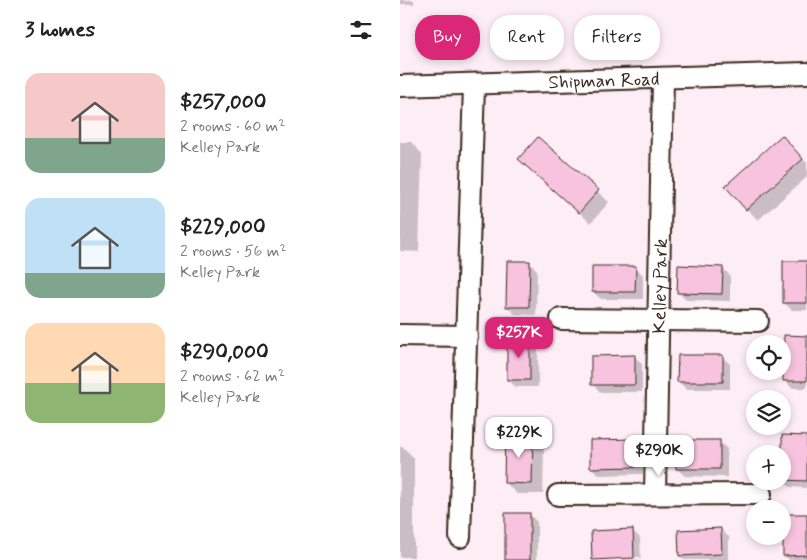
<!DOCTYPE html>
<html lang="en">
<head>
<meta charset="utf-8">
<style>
	:root { --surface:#fff; --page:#f6f6f6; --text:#222; --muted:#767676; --accent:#db2777 }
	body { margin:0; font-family:Mynerve,sans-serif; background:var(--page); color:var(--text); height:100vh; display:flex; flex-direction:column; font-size:19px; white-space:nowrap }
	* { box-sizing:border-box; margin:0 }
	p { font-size:16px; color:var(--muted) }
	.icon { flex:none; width:28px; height:28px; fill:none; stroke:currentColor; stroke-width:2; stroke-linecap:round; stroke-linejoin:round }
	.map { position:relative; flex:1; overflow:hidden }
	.drawer { display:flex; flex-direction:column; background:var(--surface); width:400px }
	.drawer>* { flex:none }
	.hud { position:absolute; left:15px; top:15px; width:316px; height:45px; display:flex; gap:10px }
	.buttons { position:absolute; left:346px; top:335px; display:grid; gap:10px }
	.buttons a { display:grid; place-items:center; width:45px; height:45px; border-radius:50%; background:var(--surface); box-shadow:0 2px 8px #0003; font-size:25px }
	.price { position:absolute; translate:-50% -42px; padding:0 11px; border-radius:10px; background:#fff; color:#222; font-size:16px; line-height:32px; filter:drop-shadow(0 1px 2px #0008) }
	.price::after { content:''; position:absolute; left:50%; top:30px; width:15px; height:11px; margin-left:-8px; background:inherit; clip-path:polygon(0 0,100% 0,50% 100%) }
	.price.active { background:var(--accent); color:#fff }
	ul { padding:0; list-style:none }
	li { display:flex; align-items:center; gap:15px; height:125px; padding:0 25px }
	li span { display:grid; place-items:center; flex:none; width:140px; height:100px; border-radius:15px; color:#555 }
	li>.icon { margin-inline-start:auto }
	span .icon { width:60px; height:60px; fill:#fffc; stroke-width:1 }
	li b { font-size:21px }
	h2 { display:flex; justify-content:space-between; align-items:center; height:60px; padding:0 25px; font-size:21px }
	.pill { padding:0 18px; border-radius:20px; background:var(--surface); box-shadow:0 2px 8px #0003; font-size:18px; line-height:45px }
	.pill.active { background:var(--accent); color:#fff }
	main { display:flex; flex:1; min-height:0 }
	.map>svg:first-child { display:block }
	.shadow { fill:#0003 }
	.building { fill:#f7c3df; stroke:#3b2a1e }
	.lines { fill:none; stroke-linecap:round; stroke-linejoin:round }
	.minor-casing { stroke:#3b2a1e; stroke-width:24 }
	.minor { stroke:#fff; stroke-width:20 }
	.labels { text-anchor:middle; stroke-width:4.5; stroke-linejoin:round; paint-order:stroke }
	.street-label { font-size:19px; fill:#3b2a1e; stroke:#fff }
</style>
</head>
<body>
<main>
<section class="drawer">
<h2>3 homes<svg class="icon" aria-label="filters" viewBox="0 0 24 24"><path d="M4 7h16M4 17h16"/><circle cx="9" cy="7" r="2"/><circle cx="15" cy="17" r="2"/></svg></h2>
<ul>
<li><span style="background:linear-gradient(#f6c9c9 65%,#7fa58c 0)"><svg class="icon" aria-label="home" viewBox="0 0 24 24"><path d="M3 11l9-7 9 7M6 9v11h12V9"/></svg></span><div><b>$257,000</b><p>2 rooms · 60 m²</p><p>Kelley Park</p></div></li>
<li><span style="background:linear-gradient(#bfe0f5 75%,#7fa58c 0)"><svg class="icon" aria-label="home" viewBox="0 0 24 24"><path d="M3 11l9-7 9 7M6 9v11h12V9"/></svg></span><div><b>$229,000</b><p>2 rooms · 56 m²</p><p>Kelley Park</p></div></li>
<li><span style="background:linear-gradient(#ffd9b3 60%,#8fb573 0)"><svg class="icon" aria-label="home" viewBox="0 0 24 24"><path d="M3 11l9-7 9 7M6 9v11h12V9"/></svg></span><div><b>$290,000</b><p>2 rooms · 62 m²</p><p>Kelley Park</p></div></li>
</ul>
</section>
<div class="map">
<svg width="407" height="560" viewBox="0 0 407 560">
	<rect width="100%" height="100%" fill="#fdedf5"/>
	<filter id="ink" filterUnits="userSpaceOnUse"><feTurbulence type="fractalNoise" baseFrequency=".02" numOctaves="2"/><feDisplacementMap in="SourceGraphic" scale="10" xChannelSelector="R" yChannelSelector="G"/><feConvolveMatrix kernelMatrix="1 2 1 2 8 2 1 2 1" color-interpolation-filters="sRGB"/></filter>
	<g filter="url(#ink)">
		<g class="shadow">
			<rect x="0" y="0" width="14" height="4"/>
			<polygon points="382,137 407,163 407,177 358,220 347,209"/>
			<polygon points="138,139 209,202 191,223 131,170"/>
			<polygon points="0,142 11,142 22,154 19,252 0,251"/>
			<polygon points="129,262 137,270 136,315 115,314 108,307"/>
			<polygon points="407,262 407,310 392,310 384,303"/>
			<polygon points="235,267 243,275 243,299 201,299 193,292"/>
			<polygon points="323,268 330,276 330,301 286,300 278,292"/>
			<polygon points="407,337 407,388 392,388 384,380"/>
			<polygon points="130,339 138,347 138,387 116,387 108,380"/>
			<polygon points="234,356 242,364 242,392 200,392 193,384"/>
			<polygon points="322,357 330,364 330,389 286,389 279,382"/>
			<polygon points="133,435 144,447 143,494 117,494 106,483"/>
			<polygon points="407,437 407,488 390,487 382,480 382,462"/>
			<polygon points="235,440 243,448 243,474 199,475 192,468"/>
			<polygon points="320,442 327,449 327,477 285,476 277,469"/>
			<polygon points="0,447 3,447 14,458 14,557 0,557"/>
			<polygon points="129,514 137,522 137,560 106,560"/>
			<polygon points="407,515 407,560 389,560 385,555"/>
			<polygon points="321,530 329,537 329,560 285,560 280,556"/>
			<polygon points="233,531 240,538 241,560 220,560 241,559 240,557 194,559"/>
		</g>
		<g class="building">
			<polygon points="382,135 403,159 346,210 325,186"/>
			<polygon points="138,137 199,190 179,213 118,159"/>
			<polygon points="107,261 130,261 129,307 106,307"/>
			<rect x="383" y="261" width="24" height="42"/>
			<polygon points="278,265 323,267 322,294 277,293"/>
			<polygon points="192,266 236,266 235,292 192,292"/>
			<polygon points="384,335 407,336 407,381 383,381"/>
			<rect x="107" y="338" width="23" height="42"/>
			<polygon points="235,355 235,385 191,385 191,356"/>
			<polygon points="278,355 323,355 323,382 277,382"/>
			<polygon points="105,434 133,434 132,484 104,483"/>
			<polygon points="382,435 407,436 407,481 382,480"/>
			<polygon points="236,439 236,467 190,468 190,440"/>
			<rect x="276" y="440" width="44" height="29"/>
			<rect x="105" y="513" width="25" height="47"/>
			<polygon points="383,514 407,514 407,555 383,556"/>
			<polygon points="321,528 322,554 279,556 278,530"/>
			<polygon points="233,529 234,558 192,560 191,531"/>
		</g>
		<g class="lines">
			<g class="minor-casing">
				<g id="minor">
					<path id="s1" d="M 0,86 L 407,73"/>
					<polyline points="161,319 358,321"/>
					<polyline points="0,335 67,336"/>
					<path id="s2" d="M 255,494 L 263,78"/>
					<polyline points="158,495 361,494"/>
					<polyline points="60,537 74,85"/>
				</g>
			</g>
			<use href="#minor" class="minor"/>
		</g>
	</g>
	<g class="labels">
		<g class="street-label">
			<text dy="7" stroke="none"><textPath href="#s1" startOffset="204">Shipman Road</textPath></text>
			<text dy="7" stroke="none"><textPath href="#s2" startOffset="208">Kelley Park</textPath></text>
		</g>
	</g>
</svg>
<div class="buttons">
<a><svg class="icon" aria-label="locate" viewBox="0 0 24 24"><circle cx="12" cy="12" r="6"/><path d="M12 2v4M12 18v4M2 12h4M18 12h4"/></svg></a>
<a><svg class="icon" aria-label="layers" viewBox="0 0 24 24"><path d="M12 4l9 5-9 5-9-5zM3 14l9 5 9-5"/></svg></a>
<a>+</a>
<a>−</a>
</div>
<b class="price active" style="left:119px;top:359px">$257K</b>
<b class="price" style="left:119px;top:459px">$229K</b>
<b class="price" style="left:259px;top:477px">$290K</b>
<div class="hud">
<a class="pill active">Buy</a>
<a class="pill">Rent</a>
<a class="pill">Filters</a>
</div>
</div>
</main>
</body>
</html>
